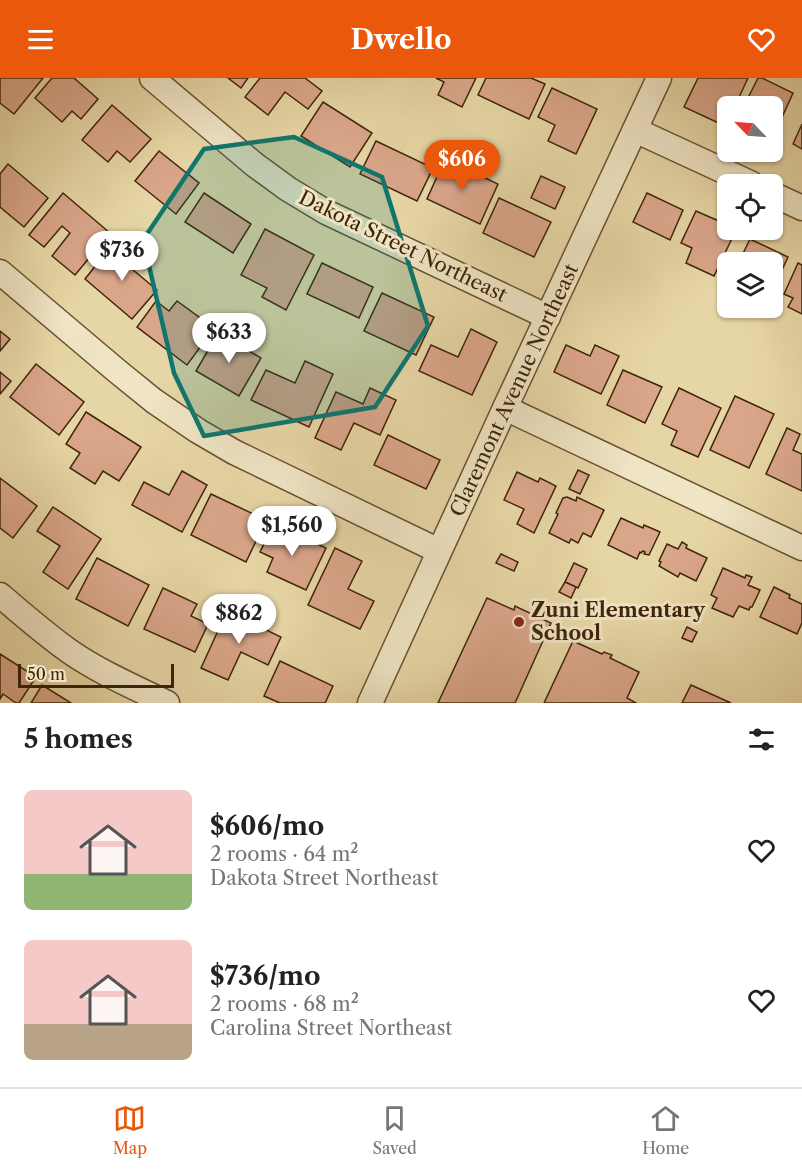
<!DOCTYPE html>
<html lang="en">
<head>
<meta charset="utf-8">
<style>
	:root { --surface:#fff; --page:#f2f2f2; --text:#222; --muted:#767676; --line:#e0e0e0; --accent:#ea580c }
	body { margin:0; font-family:"Libre Caslon Text",serif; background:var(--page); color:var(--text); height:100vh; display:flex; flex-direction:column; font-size:22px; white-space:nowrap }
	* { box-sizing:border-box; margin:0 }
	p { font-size:20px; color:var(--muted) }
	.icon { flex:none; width:33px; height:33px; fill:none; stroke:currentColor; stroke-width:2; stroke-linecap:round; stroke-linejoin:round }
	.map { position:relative; height:625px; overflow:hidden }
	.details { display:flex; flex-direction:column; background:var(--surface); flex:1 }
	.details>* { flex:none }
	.needle { width:39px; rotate:295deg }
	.buttons { position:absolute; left:717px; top:18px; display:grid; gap:12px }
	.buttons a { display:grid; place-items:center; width:66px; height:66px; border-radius:9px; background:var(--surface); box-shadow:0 2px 4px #0004; font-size:30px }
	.scale { position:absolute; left:18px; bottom:15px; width:156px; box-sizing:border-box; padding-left:6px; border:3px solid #3f2509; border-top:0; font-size:16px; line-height:21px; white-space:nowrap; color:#3f2509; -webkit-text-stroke:4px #efe4c4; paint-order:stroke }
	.price { position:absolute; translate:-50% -51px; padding:0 14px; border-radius:21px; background:#fff; color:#222; font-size:20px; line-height:39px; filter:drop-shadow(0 2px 3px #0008) }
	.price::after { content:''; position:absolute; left:50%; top:36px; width:18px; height:14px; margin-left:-9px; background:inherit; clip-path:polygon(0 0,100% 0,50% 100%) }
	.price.current { background:var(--accent); color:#fff }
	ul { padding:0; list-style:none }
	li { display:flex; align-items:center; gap:18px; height:150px; padding:0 24px }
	li span { display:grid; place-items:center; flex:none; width:168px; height:120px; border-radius:9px; color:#555 }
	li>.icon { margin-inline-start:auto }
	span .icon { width:72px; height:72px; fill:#fffc; stroke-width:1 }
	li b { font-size:26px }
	h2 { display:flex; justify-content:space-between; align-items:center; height:72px; padding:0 24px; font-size:26px }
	header { display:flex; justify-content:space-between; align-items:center; height:78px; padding:0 24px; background:var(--accent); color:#fff; font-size:27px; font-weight:800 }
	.menu { display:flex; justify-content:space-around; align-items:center; height:84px; border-top:2px solid var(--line); background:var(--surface); font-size:16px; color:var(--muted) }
	.menu a { display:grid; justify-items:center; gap:3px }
	.menu .current { color:var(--accent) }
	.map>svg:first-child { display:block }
	.building { fill:#daa68a; stroke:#3f2509; stroke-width:1.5 }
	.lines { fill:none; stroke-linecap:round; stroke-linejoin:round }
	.minor-casing { stroke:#695130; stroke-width:27 }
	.minor { stroke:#efe4c4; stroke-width:24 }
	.marked { fill:#0f766e; fill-opacity:0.2; stroke:#0f766e; stroke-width:4.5; stroke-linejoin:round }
	.poi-dot { fill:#8f2418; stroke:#efe4c4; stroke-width:2 }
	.labels { text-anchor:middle; stroke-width:6; stroke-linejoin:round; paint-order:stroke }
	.street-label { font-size:20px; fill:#3f2509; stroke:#efe4c4 }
	.poi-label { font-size:20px; font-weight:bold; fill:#3f2509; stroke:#efe4c4; text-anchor:start }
</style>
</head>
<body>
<header><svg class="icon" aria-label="menu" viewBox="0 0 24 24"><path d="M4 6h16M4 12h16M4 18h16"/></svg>Dwello<svg class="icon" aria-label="heart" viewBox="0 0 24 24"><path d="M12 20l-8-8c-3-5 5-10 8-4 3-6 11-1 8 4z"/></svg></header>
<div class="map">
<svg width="802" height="625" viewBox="0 0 802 625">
	<rect width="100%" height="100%" fill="#e7d6a5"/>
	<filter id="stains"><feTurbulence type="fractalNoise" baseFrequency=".00333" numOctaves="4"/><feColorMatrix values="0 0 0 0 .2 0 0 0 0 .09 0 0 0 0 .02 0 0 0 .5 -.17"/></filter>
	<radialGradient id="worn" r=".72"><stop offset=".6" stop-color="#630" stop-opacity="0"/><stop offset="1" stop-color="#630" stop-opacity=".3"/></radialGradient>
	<g class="building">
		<polygon points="0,0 43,0 14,36 0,25"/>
		<polygon points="52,0 74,0 98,21 81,41 72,33 62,44 35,20"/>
		<polygon points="228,0 248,0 241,10"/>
		<polygon points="260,0 305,0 322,13 308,31 285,14 268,37 245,19"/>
		<polygon points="436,0 476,0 462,29 438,17 444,4"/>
		<polygon points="486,0 531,0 545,6 529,41 478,17"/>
		<polygon points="698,0 748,0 735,28 728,28 728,44 725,48 684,29"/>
		<polygon points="758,0 762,0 793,15 774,57 772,57 772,28 744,28"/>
		<polygon points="552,10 597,31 576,76 548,63 555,47 538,39"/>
		<polygon points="323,24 372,55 350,89 301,58"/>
		<polygon points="112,27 151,61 130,84 117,73 108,84 82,62"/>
		<polygon points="802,46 802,71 793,66"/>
		<polygon points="376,63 433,90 417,123 360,96"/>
		<polygon points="159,73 199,105 176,136 135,103"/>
		<polygon points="445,81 498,106 480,146 427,121"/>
		<polygon points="8,86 48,120 24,149 0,129 0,96"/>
		<polygon points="541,98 565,109 555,131 531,120"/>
		<polygon points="63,115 110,155 75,197 52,178 70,155 62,148 44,169 29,157"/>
		<polygon points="204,115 251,146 233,175 185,144"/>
		<polygon points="647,115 683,132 670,162 633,144"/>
		<polygon points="499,120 551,144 534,179 483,155"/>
		<polygon points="696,133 728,147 728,152 736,152 714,198 686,185 692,170 681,165"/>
		<polygon points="265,151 314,177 286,232 262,219 267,210 241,197"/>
		<polygon points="750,161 788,179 772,213 772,184 739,184"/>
		<polygon points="131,168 142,178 132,191 157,212 132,241 85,201 109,171 121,181"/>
		<polygon points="322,185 373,209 359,240 307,216"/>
		<polygon points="798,185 802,187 802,236 788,229 793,220 784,216"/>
		<polygon points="382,215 434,239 416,277 364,253"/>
		<polygon points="156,223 169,233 177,223 203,242 196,251 207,260 187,287 137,249"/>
		<polygon points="471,251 497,264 472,317 419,293 431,267 458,279"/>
		<polygon points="0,253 10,261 0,273"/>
		<polygon points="218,255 261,280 239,318 196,293"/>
		<polygon points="566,267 590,278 595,267 619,278 601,316 554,294"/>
		<polygon points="305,283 333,296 309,349 251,322 266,292 295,305"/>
		<polygon points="36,286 84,324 59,357 10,319"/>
		<polygon points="623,292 662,309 645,345 607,327"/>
		<polygon points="0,294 11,303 0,316"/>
		<polygon points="370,310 396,322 380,357 354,345 341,372 315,360 336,314 363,326"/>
		<polygon points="679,310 721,330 698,379 671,367 677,353 662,346"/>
		<polygon points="735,318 774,336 749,390 710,372"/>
		<polygon points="86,334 141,369 119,403 103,393 95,406 70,390 80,375 66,366"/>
		<polygon points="787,350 800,356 793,372 802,376 802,413 766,396"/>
		<polygon points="388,357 440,382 426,411 374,387"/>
		<polygon points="578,392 589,397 580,416 569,411"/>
		<polygon points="182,393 207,407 182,454 132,427 144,404 169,417"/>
		<polygon points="517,394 538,404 540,400 556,408 534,455 517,446 524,431 504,422"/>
		<polygon points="0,400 37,428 13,460 0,450"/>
		<polygon points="211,416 266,442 246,484 191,457"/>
		<polygon points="567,419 576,423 577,419 604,432 591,459 583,455 578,465 571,461 569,465 549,455 558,436 556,435 563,420"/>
		<polygon points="53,429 101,461 68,511 43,494 60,468 37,453"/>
		<polygon points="621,440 643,450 644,447 660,454 649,477 644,476 645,474 643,473 641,475 640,474 637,481 608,467"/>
		<polygon points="274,446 326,470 306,512 267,494 273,480 260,474"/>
		<polygon points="682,464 687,467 686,470 707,480 696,503 680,495 678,499 659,488 661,484 659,483 667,466 678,471"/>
		<polygon points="335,470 362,483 348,511 374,523 360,551 308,527"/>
		<polygon points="501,476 518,484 514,493 496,485"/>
		<polygon points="97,480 149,507 128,548 76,521"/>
		<polygon points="574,485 587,491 578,510 565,504"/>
		<polygon points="723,490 745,500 746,497 752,499 748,507 760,512 752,529 750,529 749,532 739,528 733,539 712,530 717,520 711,517"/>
		<polygon points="565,504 576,509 571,520 559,514"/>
		<polygon points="774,509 790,517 789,520 802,526 802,545 797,556 760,539"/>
		<polygon points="163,510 197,526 191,538 208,546 195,574 144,551"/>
		<polygon points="487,520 514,532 515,528 551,545 515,625 438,625"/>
		<polygon points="227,533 281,559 268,587 241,574 228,602 201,590"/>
		<polygon points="687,549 697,554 692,564 682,560"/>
		<polygon points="573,563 602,576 604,574 612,577 610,580 639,594 627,620 636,625 544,625"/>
		<polygon points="0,576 36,599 19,625 16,625 3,616 0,621"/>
		<polygon points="280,583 333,608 325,625 280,625 264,618"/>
		<polygon points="42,607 71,625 31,625"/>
		<polygon points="691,607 731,625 682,625"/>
	</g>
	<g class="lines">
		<g class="minor-casing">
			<g id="minor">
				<polyline points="152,0 255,87 288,111 326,134 548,239"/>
				<polyline points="635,52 752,106"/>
				<polyline points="772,116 802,130"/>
				<polyline points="0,194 117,293 154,323 198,353 234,374 439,473"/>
				<polyline points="505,330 802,470"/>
				<path d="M 0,517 C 22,536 45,556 69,573 C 99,594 134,609 167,625"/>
				<polyline points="370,625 505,330 659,0"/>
			</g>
		</g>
		<use href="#minor" class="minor"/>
	</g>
	<path class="marked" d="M 294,59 L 382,99 L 428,248 L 375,329 L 204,358 L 174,295 L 143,162 L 204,71 Z"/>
	<circle class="poi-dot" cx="519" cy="544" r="6"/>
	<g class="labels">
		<g class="street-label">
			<text transform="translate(403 168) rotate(26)" y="7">Dakota Street Northeast</text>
			<text transform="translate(514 312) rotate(-65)" y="7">Claremont Avenue Northeast</text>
		</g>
		<g class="poi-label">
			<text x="531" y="539">Zuni Elementary<tspan x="531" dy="23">School</tspan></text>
		</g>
	</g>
	<rect width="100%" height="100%" filter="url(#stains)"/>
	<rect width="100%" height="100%" fill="url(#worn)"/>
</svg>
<div class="buttons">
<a><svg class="needle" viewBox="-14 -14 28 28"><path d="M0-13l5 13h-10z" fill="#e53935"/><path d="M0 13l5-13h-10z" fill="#767676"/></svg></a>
<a><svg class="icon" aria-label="locate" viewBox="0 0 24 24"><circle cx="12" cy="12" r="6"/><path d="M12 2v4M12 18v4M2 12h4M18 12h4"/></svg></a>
<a><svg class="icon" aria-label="layers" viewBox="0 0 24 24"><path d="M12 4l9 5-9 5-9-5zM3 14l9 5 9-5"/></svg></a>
</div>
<div class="scale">50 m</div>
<b class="price current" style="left:462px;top:113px">$606</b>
<b class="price" style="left:122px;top:204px">$736</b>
<b class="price" style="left:229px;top:286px">$633</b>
<b class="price" style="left:292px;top:479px">$1,560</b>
<b class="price" style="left:239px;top:567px">$862</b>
</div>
<section class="details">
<h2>5 homes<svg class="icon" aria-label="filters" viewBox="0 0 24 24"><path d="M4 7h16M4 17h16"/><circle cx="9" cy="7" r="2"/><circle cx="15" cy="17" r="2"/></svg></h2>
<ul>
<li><span style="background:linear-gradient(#f6c9c9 70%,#8fb573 0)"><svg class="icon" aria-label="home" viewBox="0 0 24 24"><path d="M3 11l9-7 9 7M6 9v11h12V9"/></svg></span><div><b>$606/mo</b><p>2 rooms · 64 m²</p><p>Dakota Street Northeast</p></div><svg class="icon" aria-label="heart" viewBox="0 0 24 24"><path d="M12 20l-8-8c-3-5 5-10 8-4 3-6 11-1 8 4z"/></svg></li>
<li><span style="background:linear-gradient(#f6c9c9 70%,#b9a48a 0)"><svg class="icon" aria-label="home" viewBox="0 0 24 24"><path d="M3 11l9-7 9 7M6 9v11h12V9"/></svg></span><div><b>$736/mo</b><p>2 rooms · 68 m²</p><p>Carolina Street Northeast</p></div><svg class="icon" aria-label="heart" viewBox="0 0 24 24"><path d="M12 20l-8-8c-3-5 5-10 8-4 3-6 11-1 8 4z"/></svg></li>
</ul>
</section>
<nav class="menu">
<a class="current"><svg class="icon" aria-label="map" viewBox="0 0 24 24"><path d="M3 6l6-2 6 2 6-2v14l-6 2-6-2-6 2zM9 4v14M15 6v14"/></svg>Map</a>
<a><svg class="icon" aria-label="saved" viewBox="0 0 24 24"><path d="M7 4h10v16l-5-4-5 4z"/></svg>Saved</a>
<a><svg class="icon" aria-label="home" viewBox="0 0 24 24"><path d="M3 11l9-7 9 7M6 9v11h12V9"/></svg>Home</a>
</nav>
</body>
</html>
